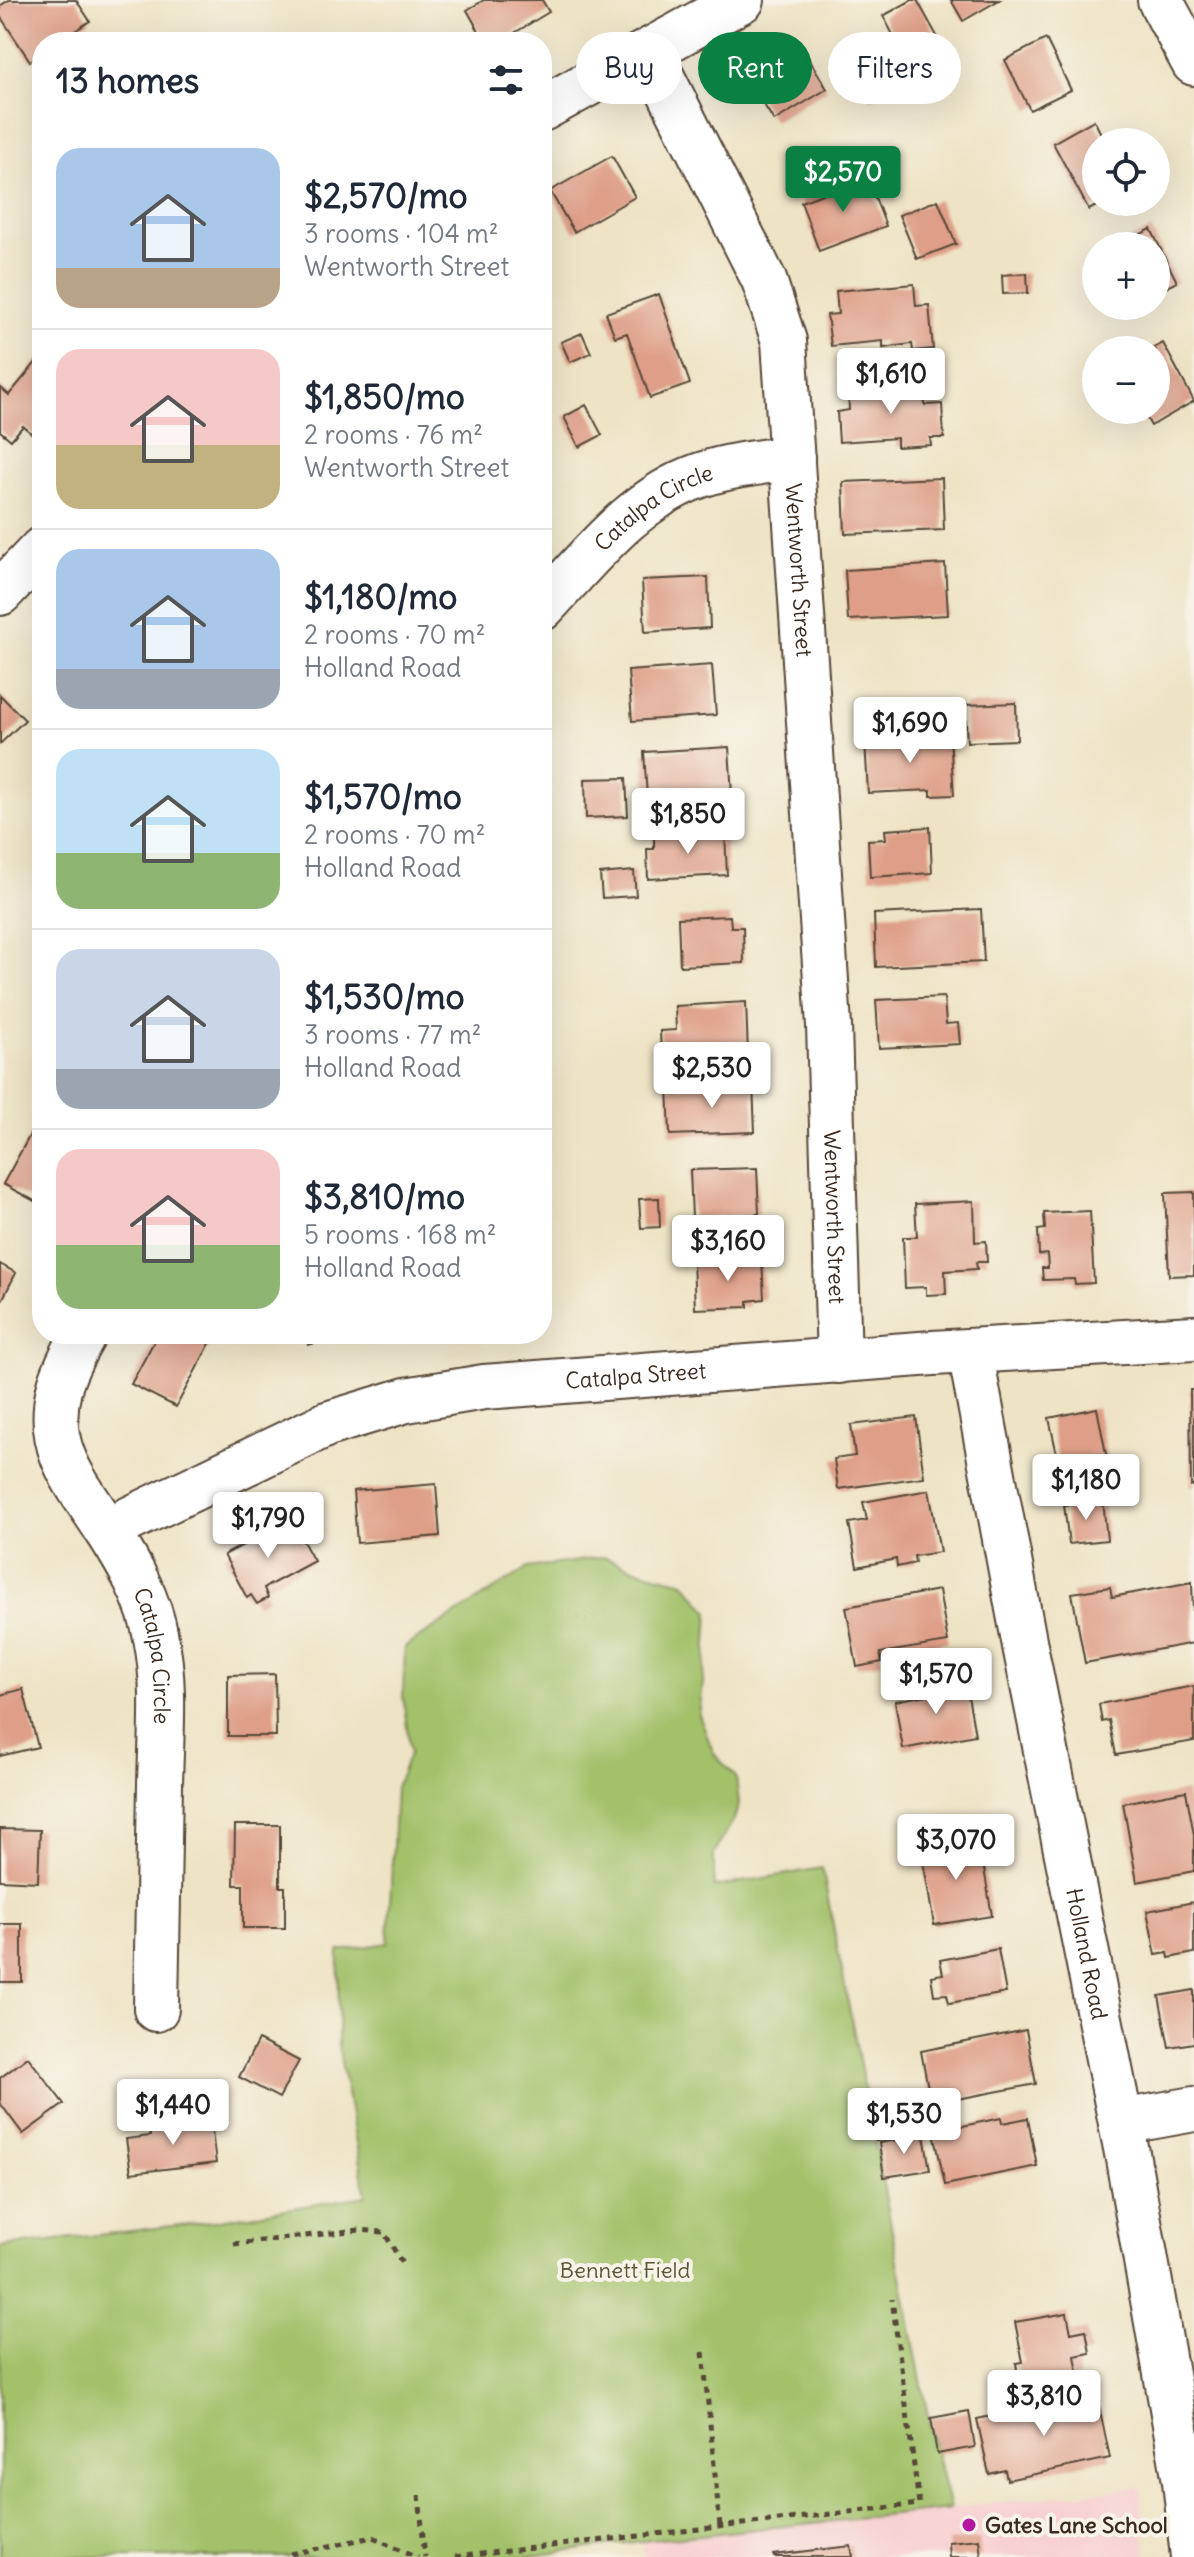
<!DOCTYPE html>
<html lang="en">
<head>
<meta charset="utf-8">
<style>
	:root { --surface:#fff; --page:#f6f6f7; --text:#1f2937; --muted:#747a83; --line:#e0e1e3; --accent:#0b8043 }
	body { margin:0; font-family:Delius,sans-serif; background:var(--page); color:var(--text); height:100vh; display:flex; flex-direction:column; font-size:30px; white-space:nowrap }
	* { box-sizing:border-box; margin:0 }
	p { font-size:26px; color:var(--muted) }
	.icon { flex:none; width:44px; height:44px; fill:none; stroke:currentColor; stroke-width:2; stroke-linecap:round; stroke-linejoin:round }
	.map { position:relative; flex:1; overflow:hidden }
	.details { position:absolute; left:32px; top:32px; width:520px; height:1312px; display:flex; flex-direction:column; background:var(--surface); border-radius:32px; box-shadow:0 8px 32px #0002 }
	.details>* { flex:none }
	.top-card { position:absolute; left:576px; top:32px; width:498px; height:72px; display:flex; gap:16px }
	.controls { position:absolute; left:1082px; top:128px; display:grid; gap:16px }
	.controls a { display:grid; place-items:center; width:88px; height:88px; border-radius:50%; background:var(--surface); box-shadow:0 8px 32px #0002; font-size:40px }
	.price { position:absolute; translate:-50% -68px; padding:0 18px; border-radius:8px; background:#fff; color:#222; font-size:26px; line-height:52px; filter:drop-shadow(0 2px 4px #0008) }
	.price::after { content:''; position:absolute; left:50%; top:48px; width:24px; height:18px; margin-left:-12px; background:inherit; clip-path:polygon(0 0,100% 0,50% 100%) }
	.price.on { background:var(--accent); color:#fff }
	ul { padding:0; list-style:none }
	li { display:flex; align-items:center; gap:24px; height:200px; padding:0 24px }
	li+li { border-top:2px solid var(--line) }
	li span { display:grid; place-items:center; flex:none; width:224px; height:160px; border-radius:24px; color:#555 }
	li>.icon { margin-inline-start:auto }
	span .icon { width:96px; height:96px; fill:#fffc; stroke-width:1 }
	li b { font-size:34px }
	h2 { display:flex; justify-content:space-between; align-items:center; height:96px; padding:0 24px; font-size:34px }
	.chip { padding:0 28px; border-radius:36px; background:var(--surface); box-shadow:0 8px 32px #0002; font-size:28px; line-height:72px }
	.chip.on { background:var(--accent); color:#fff }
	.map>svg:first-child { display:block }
	.built { fill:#f7cfd0 }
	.green { fill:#a2c169; stroke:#6e7644; stroke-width:2 }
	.building { fill:#de9e87 }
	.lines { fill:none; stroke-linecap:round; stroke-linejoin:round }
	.minor-casing { stroke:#564637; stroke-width:48 }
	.path { stroke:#564637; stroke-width:5; stroke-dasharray:6 6; stroke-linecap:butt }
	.minor { stroke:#fff; stroke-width:44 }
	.poi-dot { fill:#b5179e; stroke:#f7f3e8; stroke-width:3 }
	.labels { text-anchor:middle; stroke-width:8; stroke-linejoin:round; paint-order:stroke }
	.street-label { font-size:22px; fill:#3b2a1e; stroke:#f7f3e8 }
	.park-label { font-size:22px; fill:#5a5734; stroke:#f7f3e8 }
	.poi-label { font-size:22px; font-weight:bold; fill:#3b2a1e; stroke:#f7f3e8; text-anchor:start }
</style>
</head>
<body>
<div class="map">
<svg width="1194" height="2557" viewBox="0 0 1194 2557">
	<rect width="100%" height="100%" fill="#f7f3e8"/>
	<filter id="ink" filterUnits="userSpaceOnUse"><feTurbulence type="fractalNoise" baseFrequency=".0125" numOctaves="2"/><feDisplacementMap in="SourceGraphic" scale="16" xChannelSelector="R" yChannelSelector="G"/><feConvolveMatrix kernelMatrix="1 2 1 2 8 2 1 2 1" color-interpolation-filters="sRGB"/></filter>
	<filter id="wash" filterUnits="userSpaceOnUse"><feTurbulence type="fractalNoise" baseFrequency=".006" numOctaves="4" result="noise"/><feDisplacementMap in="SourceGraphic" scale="32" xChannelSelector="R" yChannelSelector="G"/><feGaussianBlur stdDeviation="1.8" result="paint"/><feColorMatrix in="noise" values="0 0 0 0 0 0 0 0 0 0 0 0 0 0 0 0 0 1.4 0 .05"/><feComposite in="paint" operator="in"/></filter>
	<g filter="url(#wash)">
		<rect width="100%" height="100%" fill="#eee3c5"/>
		<polygon class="built" points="1140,2487 1146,2557 644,2557 642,2541"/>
		<polygon class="green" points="604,1557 644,1572 684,1582 709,1612 706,1658 699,1715 714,1754 736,1777 739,1804 734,1819 714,1853 714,1887 822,1868 929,2422 950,2509 642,2541 525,2557 0,2557 0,2247 213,2221 366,2196 338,2045 339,1951 388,1943 396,1787 410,1752 403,1696 405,1647 528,1568"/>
		<g id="blocks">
			<g class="building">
				<polygon points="9,0 76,0 90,21 58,42 42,42 42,53 30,61 0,16 0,6"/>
				<polygon points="484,0 542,0 549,12 511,35 514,40 511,42 485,42 467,10"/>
				<polygon points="912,0 917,0 937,36 904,55 883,16"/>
				<polygon points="951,0 999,0 963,21"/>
				<polygon points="1046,39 1071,90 1030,110 1005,60"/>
				<polygon points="800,44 827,89 774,121 747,77"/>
				<polygon points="884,72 893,87 871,100 862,85"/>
				<polygon points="1094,120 1105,142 1096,142 1096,202 1104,202 1089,210 1053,143"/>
				<polygon points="612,156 635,197 574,232 550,191"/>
				<polygon points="867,177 886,226 819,251 801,202"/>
				<polygon points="938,200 956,244 917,259 899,215"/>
				<polygon points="1151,229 1177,282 1156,293 1156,246 1116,246"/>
				<polygon points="1027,273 1028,293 1003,294 1002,275"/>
				<polygon points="914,284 916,306 929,305 933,349 913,351 912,344 883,348 883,341 831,346 827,315 838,314 836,291"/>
				<polygon points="659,294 690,384 650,398 627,333 615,337 606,313"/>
				<polygon points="582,333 591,353 570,362 561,342"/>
				<polygon points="1163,343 1194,401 1151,426 1142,410 1156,410 1156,350 1150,350"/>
				<polygon points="42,355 42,430 36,437 23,426 11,440 0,431 0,387 9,395"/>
				<polygon points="923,383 925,405 942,404 944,438 930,438 931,445 897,447 897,438 839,442 837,412 849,410 848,387"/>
				<polygon points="586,405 602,435 579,447 564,417"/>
				<polygon points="942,478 944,530 845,534 843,482"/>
				<polygon points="945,564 948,615 848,620 845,570"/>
				<polygon points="708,577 710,628 645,632 642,580"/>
				<polygon points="712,665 716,715 632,721 628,671"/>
				<polygon points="0,695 25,720 0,744"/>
				<polygon points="1016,703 1017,740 967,742 965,705"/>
				<polygon points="950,736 954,795 931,796 931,790 868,793 865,740"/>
				<polygon points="729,747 732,795 694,797 694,809 665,811 664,796 647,797 644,752"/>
				<polygon points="626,778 628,816 586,818 585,779"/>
				<polygon points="930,827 932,873 870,877 868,840 886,839 885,830"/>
				<polygon points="725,833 727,875 648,879 647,849 654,849 654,836"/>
				<polygon points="634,871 636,896 602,898 600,874"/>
				<polygon points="981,909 984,962 876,967 874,914"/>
				<polygon points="730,916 731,927 743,927 744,963 680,966 678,918"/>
				<polygon points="944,997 946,1024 958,1023 960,1044 879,1048 876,1000"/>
				<polygon points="746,1002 748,1054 661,1058 660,1031 676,1030 675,1006"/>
				<polygon points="753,1084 755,1132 670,1135 668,1087"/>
				<polygon points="42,1113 42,1205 3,1184"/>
				<polygon points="757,1168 759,1214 692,1218 690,1170"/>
				<polygon points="1194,1192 1194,1275 1169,1276 1165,1193"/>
				<polygon points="659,1198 660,1227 641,1228 639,1199"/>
				<polygon points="974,1201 975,1242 986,1241 987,1262 976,1262 977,1269 945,1271 946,1294 926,1295 926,1287 905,1288 903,1237 917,1237 915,1204"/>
				<polygon points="1090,1211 1094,1283 1075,1284 1074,1279 1043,1280 1042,1268 1048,1268 1047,1254 1039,1255 1038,1230 1045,1229 1044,1213"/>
				<polygon points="762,1258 764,1299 748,1301 748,1307 695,1309 693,1260"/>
				<polygon points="0,1264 16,1273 0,1304"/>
				<polygon points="158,1334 215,1334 176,1407 131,1384"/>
				<polygon points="305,1334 344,1334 344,1335 308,1345"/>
				<polygon points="1190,1390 1194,1390 1194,1486 1191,1486"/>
				<polygon points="1097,1408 1107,1459 1060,1468 1049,1418"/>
				<polygon points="916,1417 924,1477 838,1489 834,1459 855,1456 851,1425"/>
				<polygon points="436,1484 440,1536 357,1543 353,1491"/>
				<polygon points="929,1490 940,1552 914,1556 915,1563 897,1567 896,1559 857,1567 849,1523 867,1520 863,1502"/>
				<polygon points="1103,1500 1107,1540 1069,1544 1064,1505"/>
				<polygon points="291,1520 314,1561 264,1588 268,1598 257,1604 251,1595 247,1598 224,1555"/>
				<polygon points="1192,1582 1194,1643 1085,1663 1072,1593 1110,1587 1112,1597"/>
				<polygon points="939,1590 948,1642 880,1653 882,1662 857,1667 846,1607"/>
				<polygon points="275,1674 276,1736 228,1736 228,1675"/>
				<polygon points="965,1679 975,1735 903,1749 895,1701 943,1692 941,1684"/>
				<polygon points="1194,1686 1194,1741 1116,1755 1109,1720 1102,1722 1099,1704"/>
				<polygon points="23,1689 38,1747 0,1756 0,1695"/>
				<polygon points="1186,1791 1194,1835 1194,1871 1137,1882 1123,1803"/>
				<polygon points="235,1825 280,1825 280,1887 285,1887 285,1928 243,1928 243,1885 234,1885"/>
				<polygon points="0,1829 40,1830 38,1882 0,1880"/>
				<polygon points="979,1839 992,1916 934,1925 921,1848"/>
				<polygon points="1194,1902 1194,1953 1169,1958 1168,1953 1156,1955 1147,1911"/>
				<rect x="0" y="1924" width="22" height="58"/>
				<polygon points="998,1949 1006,1993 949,2003 947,1994 934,1995 931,1976 943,1974 940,1960"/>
				<polygon points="1194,1990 1194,2043 1169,2047 1159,1996"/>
				<polygon points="1026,2030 1036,2084 931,2104 921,2051"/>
				<polygon points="258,2040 299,2061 279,2098 239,2077"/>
				<polygon points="28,2057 64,2104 23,2134 0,2103 0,2078"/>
				<polygon points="903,2098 911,2134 876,2141 869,2105"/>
				<polygon points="205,2116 206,2124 211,2123 216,2163 131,2173 126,2139 150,2136 149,2130 155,2129 155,2123 167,2122 168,2128 196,2124 195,2118"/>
				<polygon points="1001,2118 1002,2123 1028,2118 1037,2166 945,2185 934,2132"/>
				<polygon points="924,2135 930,2170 884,2177 879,2143"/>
				<polygon points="1067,2313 1071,2333 1086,2330 1090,2353 1075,2356 1079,2378 1028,2387 1027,2382 1019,2383 1016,2363 1023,2362 1015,2322"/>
				<polygon points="1079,2397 1081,2405 1098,2401 1110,2458 1007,2480 1005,2470 989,2474 977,2419"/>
				<polygon points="969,2411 975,2447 937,2454 931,2418"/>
				<polygon points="979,2539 981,2557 949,2557 948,2542"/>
				<polygon points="851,2546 853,2557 774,2557 774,2555"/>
			</g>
		</g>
	</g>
	<g filter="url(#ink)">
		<use href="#blocks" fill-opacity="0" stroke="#564637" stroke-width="2"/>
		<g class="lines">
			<g class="minor-casing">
				<g id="minor">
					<polyline points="1160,0 1194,63"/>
					<path id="s1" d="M 649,51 L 764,280 L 784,341 L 829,1026 L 839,1361"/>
					<polyline points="542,109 742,0"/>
					<polyline points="0,593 42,549"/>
					<path id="s2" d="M 542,608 C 589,558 634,498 701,475 C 730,465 762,462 792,458"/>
					<path id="s3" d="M 84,1334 C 74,1351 64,1370 59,1389 C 44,1450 79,1486 109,1533 C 130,1566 149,1599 156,1638 C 166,1685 161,1736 160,1784 C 159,1859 158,1934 156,2009"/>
					<path id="s4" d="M 970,1351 L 1025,1646 L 1127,2153 L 1185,2481 L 1193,2557"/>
					<path id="s5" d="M 107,1530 L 327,1424 L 406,1400 L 484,1387 L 933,1353 L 1194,1338"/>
					<polyline points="1122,2122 1194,2109"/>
				</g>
			</g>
			<g class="path">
				<polyline points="234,2244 359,2230 384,2232 404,2267"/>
				<polyline points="703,2352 720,2526"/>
				<polyline points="419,2495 425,2557"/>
				<polyline points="291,2554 373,2537 418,2557"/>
				<polyline points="455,2557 919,2504 892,2299"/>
			</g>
			<use href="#minor" class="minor"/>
		</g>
	</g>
	<circle class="poi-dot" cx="969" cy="2525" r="8"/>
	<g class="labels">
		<g class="street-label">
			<text dy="8" stroke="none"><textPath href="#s2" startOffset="152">Catalpa Circle</textPath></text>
			<text dy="8" stroke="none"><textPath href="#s1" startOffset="550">Wentworth Street</textPath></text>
			<text dy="8" stroke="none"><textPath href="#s1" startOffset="1198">Wentworth Street</textPath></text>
			<text dy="8" stroke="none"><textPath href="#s5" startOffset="558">Catalpa Street</textPath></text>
			<text dy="8" stroke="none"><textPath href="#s3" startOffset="352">Catalpa Circle</textPath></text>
			<text dy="8" stroke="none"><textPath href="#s4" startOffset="614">Holland Road</textPath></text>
		</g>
		<g class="park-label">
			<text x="625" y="2278">Bennett Field</text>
		</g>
		<g class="poi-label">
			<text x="985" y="2533">Gates Lane School</text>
		</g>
	</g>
</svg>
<div class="controls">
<a><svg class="icon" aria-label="locate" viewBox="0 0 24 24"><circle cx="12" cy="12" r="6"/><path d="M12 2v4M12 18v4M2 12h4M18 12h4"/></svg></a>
<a>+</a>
<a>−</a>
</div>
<b class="price on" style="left:843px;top:214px">$2,570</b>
<b class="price" style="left:891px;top:416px">$1,610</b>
<b class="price" style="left:910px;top:765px">$1,690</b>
<b class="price" style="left:688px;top:856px">$1,850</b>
<b class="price" style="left:712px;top:1110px">$2,530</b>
<b class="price" style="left:728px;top:1283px">$3,160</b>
<b class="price" style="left:1086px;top:1522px">$1,180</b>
<b class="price" style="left:268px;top:1560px">$1,790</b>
<b class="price" style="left:936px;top:1716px">$1,570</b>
<b class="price" style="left:956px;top:1882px">$3,070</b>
<b class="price" style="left:173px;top:2147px">$1,440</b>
<b class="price" style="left:904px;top:2156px">$1,530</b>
<b class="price" style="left:1044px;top:2438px">$3,810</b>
<div class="top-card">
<a class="chip">Buy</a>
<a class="chip on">Rent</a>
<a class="chip">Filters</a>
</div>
<section class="details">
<h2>13 homes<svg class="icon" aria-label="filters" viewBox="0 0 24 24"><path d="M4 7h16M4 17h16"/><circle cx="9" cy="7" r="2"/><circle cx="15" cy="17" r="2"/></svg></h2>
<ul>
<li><span style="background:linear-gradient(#a9c7e8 75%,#b9a48a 0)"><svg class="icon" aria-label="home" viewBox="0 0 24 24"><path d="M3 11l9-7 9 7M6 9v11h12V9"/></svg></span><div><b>$2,570/mo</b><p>3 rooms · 104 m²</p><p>Wentworth Street</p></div></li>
<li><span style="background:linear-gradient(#f6c9c9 60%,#c2b280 0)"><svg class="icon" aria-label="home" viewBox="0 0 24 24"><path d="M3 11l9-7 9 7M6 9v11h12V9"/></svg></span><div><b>$1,850/mo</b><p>2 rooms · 76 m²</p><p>Wentworth Street</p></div></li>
<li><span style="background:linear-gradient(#a9c7e8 75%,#9aa5b1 0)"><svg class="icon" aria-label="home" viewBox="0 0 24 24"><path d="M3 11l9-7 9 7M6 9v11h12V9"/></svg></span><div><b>$1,180/mo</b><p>2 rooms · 70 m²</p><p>Holland Road</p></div></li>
<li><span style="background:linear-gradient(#bfe0f5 65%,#8fb573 0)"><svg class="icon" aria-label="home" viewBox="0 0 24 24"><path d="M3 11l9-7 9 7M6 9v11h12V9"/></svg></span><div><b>$1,570/mo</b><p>2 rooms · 70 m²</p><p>Holland Road</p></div></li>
<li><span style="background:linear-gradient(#c9d6e8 75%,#9aa5b1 0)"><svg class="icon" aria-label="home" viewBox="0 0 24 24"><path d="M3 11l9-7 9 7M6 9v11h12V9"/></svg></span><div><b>$1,530/mo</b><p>3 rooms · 77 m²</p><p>Holland Road</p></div></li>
<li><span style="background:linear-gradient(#f6c9c9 60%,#8fb573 0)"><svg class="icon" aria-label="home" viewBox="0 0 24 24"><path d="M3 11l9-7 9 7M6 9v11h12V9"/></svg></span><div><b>$3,810/mo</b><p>5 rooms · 168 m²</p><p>Holland Road</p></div></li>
</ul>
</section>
</div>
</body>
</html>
